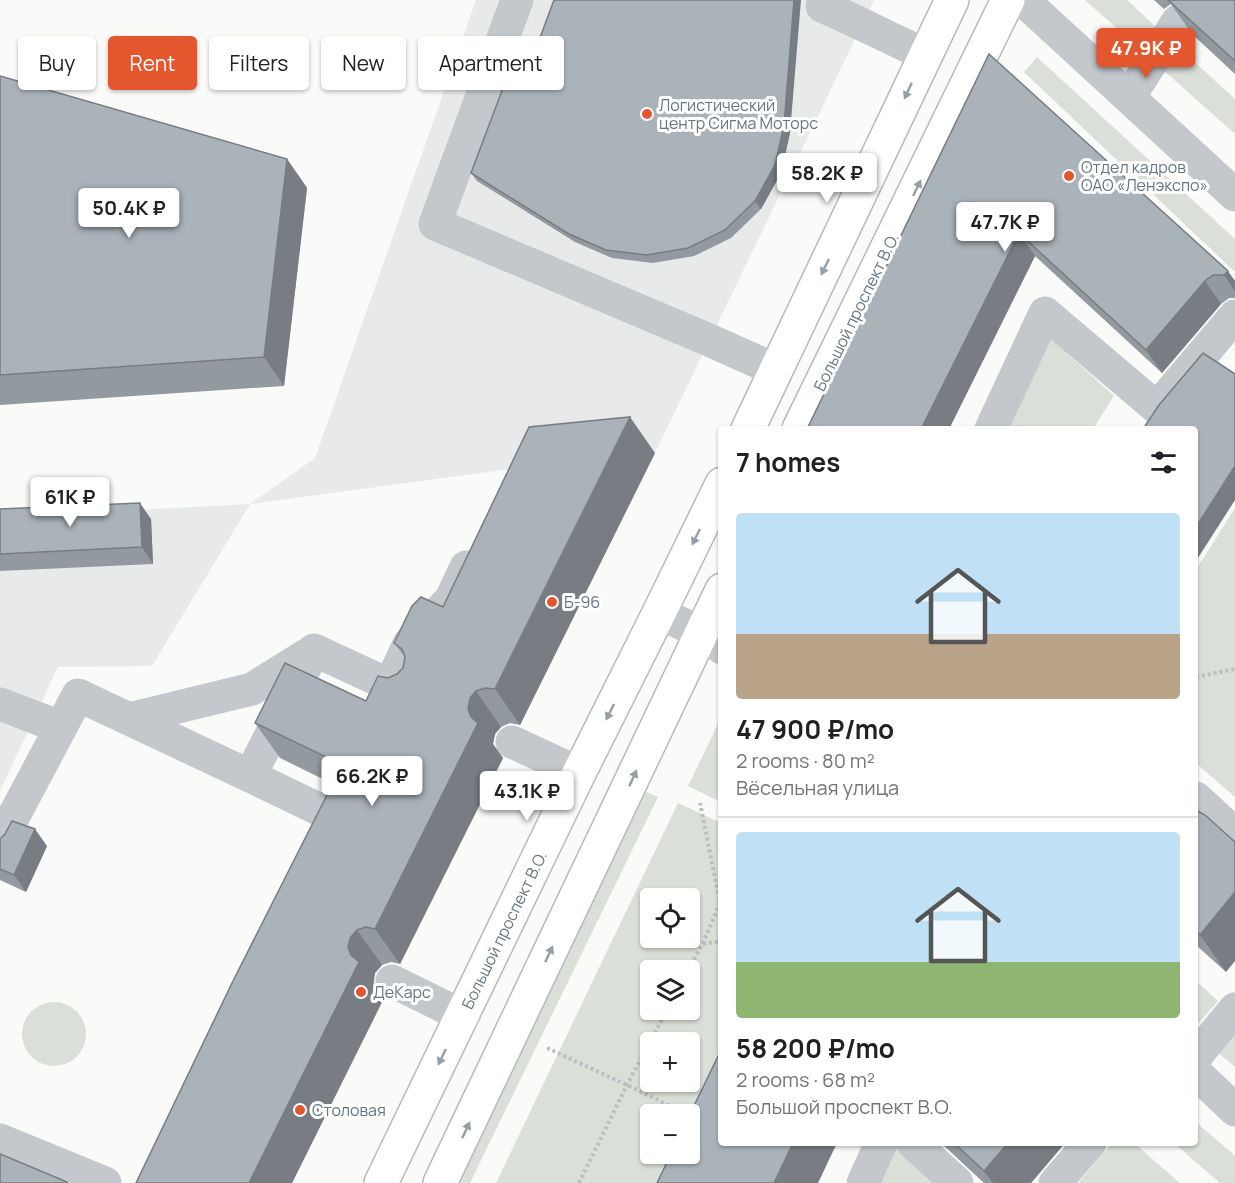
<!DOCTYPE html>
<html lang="en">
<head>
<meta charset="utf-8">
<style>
	:root { --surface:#fff; --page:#f2f2f2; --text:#202124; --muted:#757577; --line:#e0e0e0; --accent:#e4572e }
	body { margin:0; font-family:Manrope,sans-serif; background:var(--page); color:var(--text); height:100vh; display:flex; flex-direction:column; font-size:22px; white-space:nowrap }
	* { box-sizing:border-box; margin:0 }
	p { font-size:20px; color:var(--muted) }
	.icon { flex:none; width:33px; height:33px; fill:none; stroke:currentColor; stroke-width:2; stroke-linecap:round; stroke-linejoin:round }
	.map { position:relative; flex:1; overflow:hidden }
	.sheet { position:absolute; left:718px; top:426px; width:480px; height:720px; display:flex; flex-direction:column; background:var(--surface); border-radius:6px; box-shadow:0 2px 4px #0004 }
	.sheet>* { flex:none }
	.top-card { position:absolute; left:18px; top:36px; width:570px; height:54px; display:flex; gap:12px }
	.buttons { position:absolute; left:640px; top:888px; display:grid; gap:12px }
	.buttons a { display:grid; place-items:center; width:60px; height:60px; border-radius:6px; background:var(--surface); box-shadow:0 2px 4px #0004; font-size:30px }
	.price { position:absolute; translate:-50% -51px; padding:0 14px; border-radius:6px; background:#fff; color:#222; font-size:20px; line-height:39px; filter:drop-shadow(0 2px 3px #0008) }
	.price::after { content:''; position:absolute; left:50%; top:36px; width:18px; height:14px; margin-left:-9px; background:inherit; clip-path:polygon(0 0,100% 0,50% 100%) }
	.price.current { background:var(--accent); color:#fff }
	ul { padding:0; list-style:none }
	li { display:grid; align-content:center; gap:12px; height:318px; padding:0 18px }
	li+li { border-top:2px solid var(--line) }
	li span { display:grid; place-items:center; height:186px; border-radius:6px; color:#555 }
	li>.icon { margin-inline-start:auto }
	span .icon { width:108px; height:108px; fill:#fffc; stroke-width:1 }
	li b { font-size:26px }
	h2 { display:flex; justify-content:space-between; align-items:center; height:72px; padding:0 18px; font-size:26px }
	.chip { padding:0 21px; border-radius:6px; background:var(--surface); box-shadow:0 2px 4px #0004; font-size:21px; line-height:54px }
	.chip.current { background:var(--accent); color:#fff }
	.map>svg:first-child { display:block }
	.built { fill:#e8e9e9 }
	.green { fill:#dadfd7; fill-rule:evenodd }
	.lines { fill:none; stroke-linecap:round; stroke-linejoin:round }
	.major-casing { stroke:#b5babe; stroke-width:36 }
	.path { stroke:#bbbfc2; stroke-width:4; stroke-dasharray:3 3; stroke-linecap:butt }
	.minor { stroke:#c3c8cc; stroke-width:33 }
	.major { stroke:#fff; stroke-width:33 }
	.wall { fill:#929a9f }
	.shaded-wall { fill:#777d82 }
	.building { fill:#aab3b9; stroke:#777d82; stroke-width:1.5 }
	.oneway { fill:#939fa8 }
	.poi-dot { fill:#e4572e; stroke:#fff; stroke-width:2 }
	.labels { text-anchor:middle; stroke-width:6; stroke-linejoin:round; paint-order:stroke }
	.poi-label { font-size:16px; fill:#657683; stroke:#fff; text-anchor:start }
	.street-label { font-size:16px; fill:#657683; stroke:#fff }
</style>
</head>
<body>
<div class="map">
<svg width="1235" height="1183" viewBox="0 0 1235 1183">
	<rect width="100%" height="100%" fill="#fafaf8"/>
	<polygon class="built" points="476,0 874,0 655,453 554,463 250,504 152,666 58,667 0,791 0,517 250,504 315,458"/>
	<g class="green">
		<polygon points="1085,0 1127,0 1159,30 1144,52"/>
		<polygon points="1177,46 1235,99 1235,134 1162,69"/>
		<polygon points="1037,57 1235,239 1235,270 1234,271 1024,72"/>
		<polygon points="1050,338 1114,396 1093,429 1008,429"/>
		<polygon points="1235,508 1235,797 1196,763 1196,570"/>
		<polygon points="721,718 721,802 688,786"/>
		<polygon points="635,787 658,797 470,1183 444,1183"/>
		<path d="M 678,803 L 721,823 L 721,1085 L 690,1114 L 651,1114 L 651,1154 L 687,1154 L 673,1183 L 496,1183 ZM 651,898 L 690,898 L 690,938 L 651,938 ZM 651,970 L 690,970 L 690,1010 L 651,1010 ZM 651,1042 L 690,1042 L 690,1082 L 651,1082 Z"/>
		<polygon points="1196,981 1218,1001 1196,1026"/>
		<circle cx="54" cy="1034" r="32"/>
		<polygon points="1235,1031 1235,1067 1217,1052"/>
		<polygon points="1196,1122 1235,1156 1235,1183 1220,1183 1174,1143 1196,1143"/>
		<polygon points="1112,1143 1134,1143 1180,1183 1078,1183"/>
		<polygon points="896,1146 936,1183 878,1183"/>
	</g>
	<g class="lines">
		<g class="major-casing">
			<g id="major">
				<polyline points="748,429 952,0"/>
				<polyline points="799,429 1008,0"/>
				<polyline points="381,1183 579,773 659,613 722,484"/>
				<polyline points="440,1183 722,590"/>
			</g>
		</g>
		<g class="path">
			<polyline points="1196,677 1235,669"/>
			<polyline points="703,944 722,941"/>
			<polyline points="688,970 702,945 720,903 700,803"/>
			<polyline points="547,1048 627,1085 687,1114"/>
			<polyline points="579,1183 627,1085 667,1010"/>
		</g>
		<g class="minor">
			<polyline points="517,0 435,224 709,340 776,370"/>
			<path d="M 824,0 L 822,6 C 857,21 890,39 925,54"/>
			<polyline points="1023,0 1235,195"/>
			<polyline points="1129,97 1178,21"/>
			<polyline points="991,429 1045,313 1157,408 1235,316"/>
			<polyline points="659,613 702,633 722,648"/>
			<polyline points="390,685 409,644 451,599 466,567"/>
			<polyline points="0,704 60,727"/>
			<polyline points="129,719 252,689 313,651"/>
			<polyline points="512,742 579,773"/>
			<polyline points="1196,798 1235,834"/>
			<polyline points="326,840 337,818 250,776 314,650 411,695"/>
			<polyline points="0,842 78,695 250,776"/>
			<polyline points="392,981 463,1016"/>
			<polyline points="1196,1056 1235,1009"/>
			<polyline points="1196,1073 1235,1110"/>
			<polyline points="0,1140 105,1183"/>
			<polyline points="913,1143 957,1183"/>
			<polyline points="863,1183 881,1143"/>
			<polyline points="1055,1183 1090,1143"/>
		</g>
		<use href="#major" class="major"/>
	</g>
	<g class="wall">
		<polygon points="1154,0 1235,0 1235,74 1192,34 1171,4 1164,9"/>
		<polygon points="989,54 1235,281 1235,298 1229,298 1221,304 1162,373 1035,256 949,429"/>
		<polygon points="0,76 287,159 307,188 284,386 0,405"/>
		<polygon points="790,133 781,173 761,209 731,238 694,256 653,263 612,258 575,242 477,181 471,173"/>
		<polygon points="655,453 520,725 510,723 501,727 495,734 493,744 503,758 400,964 391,962 382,965 375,973 374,983 384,998 292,1183 136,1183 329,791 331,783 280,758 255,723 366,701 388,678 397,674 403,668 405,657 394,643"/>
		<polygon points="0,509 151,519 153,564 0,571"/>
		<polygon points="1196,810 1226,972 1196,945"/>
		<polygon points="0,839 47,846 26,892 0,880"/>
		<polygon points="941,1143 1065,1143 1031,1183 984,1183"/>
	</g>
	<g class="shaded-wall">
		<polygon points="794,0 801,0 790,133 781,173 761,209 755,201"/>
		<polygon points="287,159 307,188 284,386 264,357"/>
		<polygon points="1019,233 1035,256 949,429 921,429"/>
		<polygon points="1228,271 1235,281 1235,291 1224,275"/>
		<polygon points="1205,281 1221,304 1162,373 1146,350"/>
		<polygon points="630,417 655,453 520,725 495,689"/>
		<polygon points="1235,466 1235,500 1196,561 1196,527"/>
		<polygon points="140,503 151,519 153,564 142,547"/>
		<polygon points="476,691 501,727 495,734 493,744 503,758 400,964 375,929 471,717 468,709 470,698"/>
		<polygon points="35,829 47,846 26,892 14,875"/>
		<polygon points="1235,892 1235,961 1226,972 1200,935"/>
		<polygon points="357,930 382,965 375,973 373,983 384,998 292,1183 249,1183 351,955 348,947 350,938"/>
		<polygon points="793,1143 837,1143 818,1183 774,1183"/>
		<polygon points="1008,1143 1065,1143 1031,1183 993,1183 984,1171"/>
	</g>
	<g class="building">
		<polygon points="554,0 794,0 784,125 775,165 755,201 725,230 688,248 647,255 606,250 569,234 471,173 506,80 522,86"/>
		<polygon points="1168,0 1235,0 1235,61"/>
		<polygon points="989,54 1228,271 1224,275 1213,275 1205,281 1146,350 1019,233 921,429 807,429"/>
		<polygon points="0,76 287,159 264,357 0,375"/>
		<polygon points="1203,353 1235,374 1235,466 1196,527 1196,429 1143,429 1159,405"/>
		<polygon points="630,417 495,689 485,688 476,691 470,698 468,709 471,717 478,723 375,929 366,927 357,930 350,938 348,947 351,955 359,962 249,1183 136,1183 232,983 329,791 331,782 330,777 337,762 255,723 285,663 366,701 378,676 388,678 397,674 403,668 405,657 402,649 394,643 412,606 421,597 443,607 529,427"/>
		<polygon points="140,503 142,547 0,554 0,509"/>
		<polygon points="1196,810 1205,815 1235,842 1235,892 1200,935 1196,931"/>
		<polygon points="12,821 35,829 14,875 0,869 0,839 5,834"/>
		<polygon points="722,1048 722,1143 793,1143 774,1183 657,1183 671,1154 690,1154 690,1114"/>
		<polygon points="954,1143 1008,1143 984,1171"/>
		<polygon points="0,1154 67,1182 67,1183 0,1183"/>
	</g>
	<defs><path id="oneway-solid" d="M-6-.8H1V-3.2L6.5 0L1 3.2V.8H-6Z" transform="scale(1.5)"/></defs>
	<g class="oneway">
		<use href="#oneway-solid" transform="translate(908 91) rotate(115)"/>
		<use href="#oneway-solid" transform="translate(917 188) rotate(-64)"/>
		<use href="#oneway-solid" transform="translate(825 267) rotate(116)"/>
		<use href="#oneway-solid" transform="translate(696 537) rotate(116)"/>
		<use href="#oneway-solid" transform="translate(610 712) rotate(117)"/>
		<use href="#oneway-solid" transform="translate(633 778) rotate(-65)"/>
		<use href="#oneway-solid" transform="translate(549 954) rotate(-65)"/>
		<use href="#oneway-solid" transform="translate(442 1057) rotate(116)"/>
		<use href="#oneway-solid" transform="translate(466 1130) rotate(-65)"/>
	</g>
	<g class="poi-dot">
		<circle cx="647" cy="114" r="6"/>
		<circle cx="1069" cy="176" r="6"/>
		<circle cx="552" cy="602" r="6"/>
		<circle cx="361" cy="992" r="6"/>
		<circle cx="300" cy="1110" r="6"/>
	</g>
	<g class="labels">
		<g class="poi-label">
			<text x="659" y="111">Логистический<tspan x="659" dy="18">центр Сигма Моторс</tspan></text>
			<text x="1081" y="173">Отдел кадров<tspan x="1081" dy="18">ОАО «Ленэкспо»</tspan></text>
			<text x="564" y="608">Б-96</text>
			<text x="373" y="998">ДеКарс</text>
			<text x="312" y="1116">Столовая</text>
		</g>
		<g class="street-label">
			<text transform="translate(856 312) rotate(-64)" y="6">Большой проспект В.О.</text>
			<text transform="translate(504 930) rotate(-64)" y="6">Большой проспект В.О.</text>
		</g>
	</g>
</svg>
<div class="buttons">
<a><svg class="icon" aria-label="locate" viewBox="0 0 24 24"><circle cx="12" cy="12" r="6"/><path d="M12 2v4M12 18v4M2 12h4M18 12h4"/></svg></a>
<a><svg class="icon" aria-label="layers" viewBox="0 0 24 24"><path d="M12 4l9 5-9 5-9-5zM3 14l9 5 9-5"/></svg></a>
<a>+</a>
<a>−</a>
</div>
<b class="price current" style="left:1146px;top:79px">47.9K ₽</b>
<b class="price" style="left:827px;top:204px">58.2K ₽</b>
<b class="price" style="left:129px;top:239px">50.4K ₽</b>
<b class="price" style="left:1005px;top:253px">47.7K ₽</b>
<b class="price" style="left:70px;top:528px">61K ₽</b>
<b class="price" style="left:372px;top:807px">66.2K ₽</b>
<b class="price" style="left:527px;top:822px">43.1K ₽</b>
<div class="top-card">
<a class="chip">Buy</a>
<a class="chip current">Rent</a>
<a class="chip">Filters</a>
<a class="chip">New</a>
<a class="chip">Apartment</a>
</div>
<section class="sheet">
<h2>7 homes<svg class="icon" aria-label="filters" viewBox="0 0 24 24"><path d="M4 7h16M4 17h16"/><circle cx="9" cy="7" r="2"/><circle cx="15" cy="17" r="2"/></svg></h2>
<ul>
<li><span style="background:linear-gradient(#bfe0f5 65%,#b9a48a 0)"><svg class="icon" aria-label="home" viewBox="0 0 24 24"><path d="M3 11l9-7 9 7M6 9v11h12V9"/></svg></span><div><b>47 900 ₽/mo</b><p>2 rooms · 80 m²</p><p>Вёсельная улица</p></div></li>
<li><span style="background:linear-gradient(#bfe0f5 70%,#8fb573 0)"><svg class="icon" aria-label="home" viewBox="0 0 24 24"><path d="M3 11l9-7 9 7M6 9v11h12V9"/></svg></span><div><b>58 200 ₽/mo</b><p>2 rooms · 68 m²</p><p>Большой проспект В.О.</p></div></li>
</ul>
</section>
</div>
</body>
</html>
